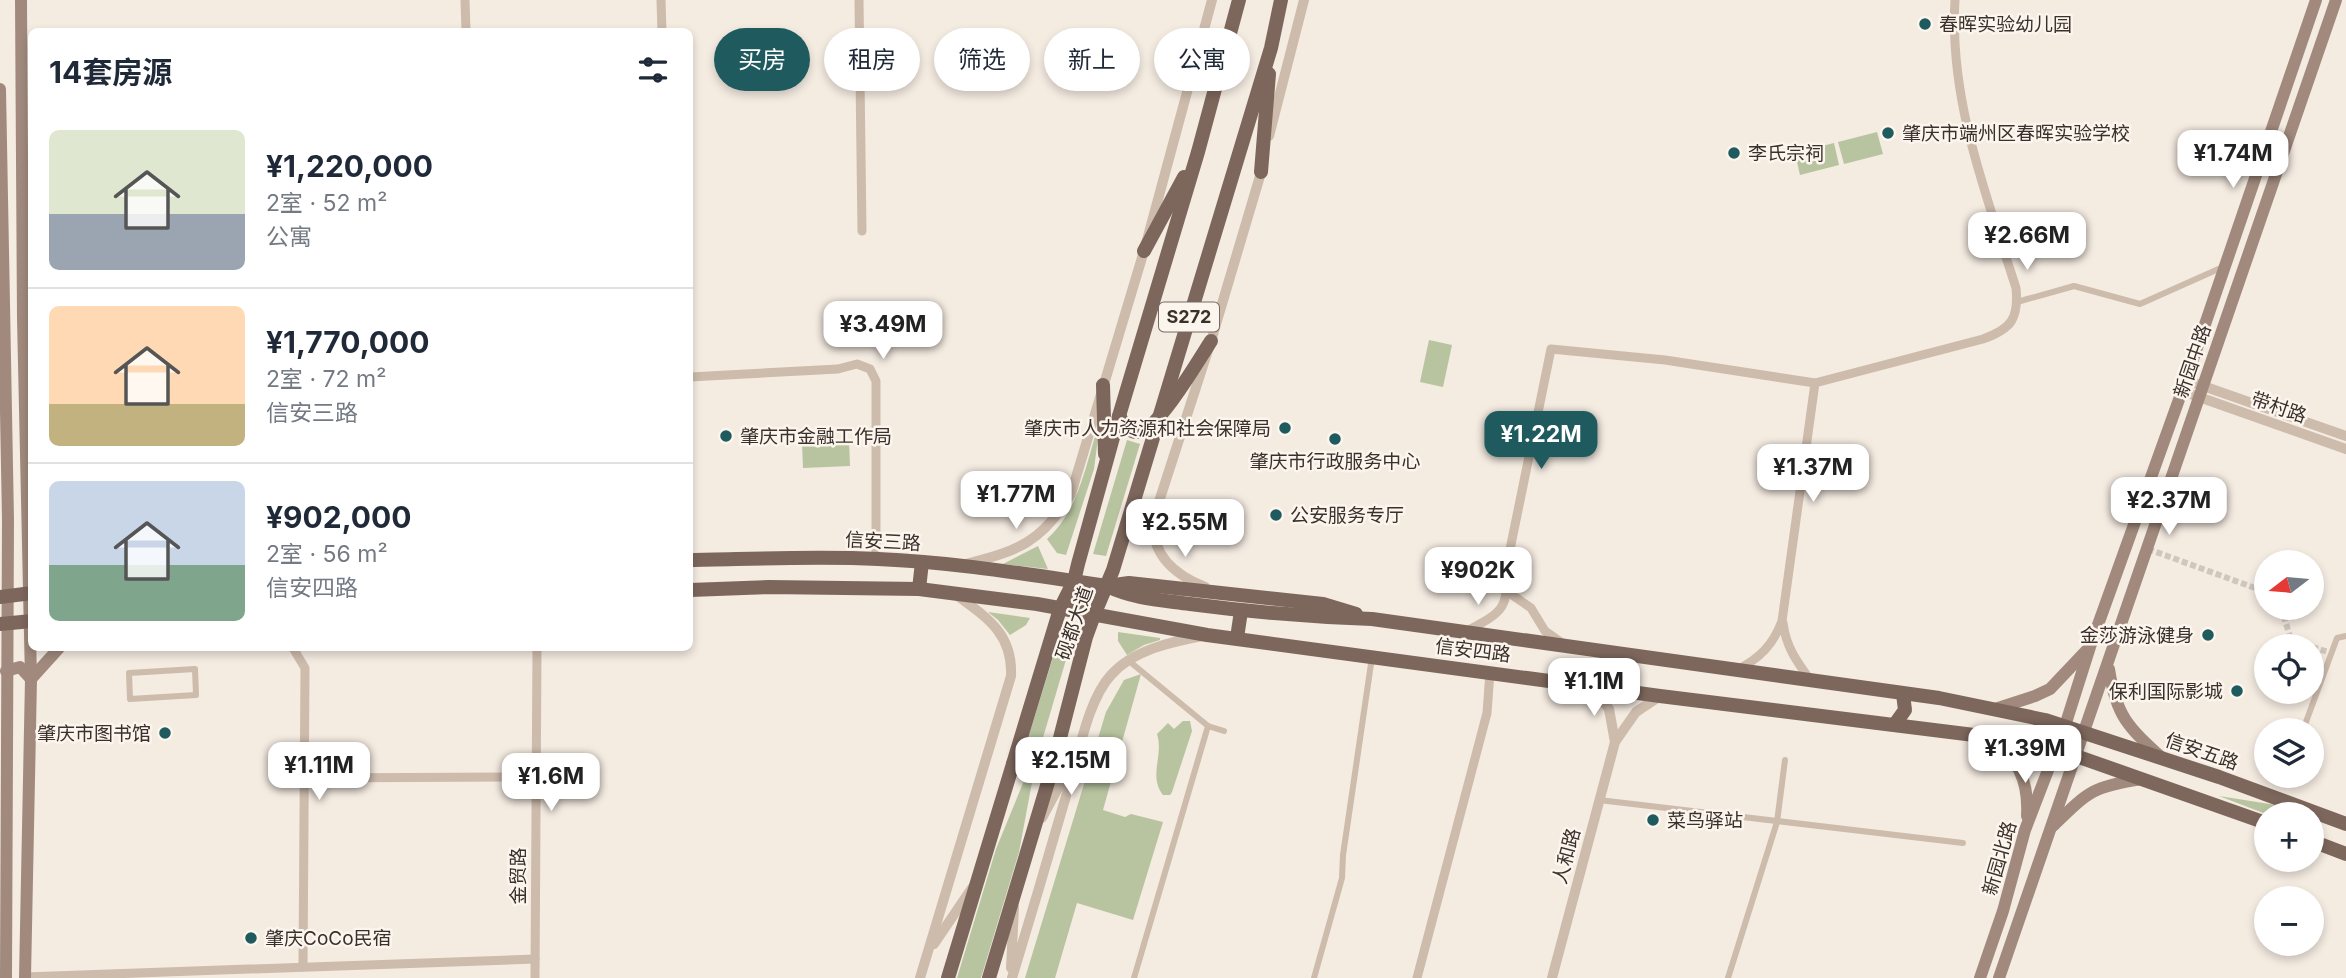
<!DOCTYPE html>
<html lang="zh">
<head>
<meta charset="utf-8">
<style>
	:root { --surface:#fff; --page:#f2f2f3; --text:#1f2937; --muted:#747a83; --line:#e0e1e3; --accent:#1f5a5e }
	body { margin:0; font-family:Inter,"Noto Sans SC",sans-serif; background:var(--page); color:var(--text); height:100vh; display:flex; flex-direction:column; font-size:26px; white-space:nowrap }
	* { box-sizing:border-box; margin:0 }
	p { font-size:23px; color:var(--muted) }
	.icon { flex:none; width:38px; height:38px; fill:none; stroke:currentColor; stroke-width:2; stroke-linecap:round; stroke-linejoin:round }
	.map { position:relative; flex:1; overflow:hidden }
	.side { position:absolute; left:28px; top:28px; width:665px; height:623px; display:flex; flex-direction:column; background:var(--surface); border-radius:10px; box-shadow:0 4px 10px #0003 }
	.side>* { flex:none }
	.hud { position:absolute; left:714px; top:28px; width:665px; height:63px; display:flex; gap:14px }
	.needle { width:46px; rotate:254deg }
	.tools { position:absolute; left:2254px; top:550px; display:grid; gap:14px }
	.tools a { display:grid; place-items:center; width:70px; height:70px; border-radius:50%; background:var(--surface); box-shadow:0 4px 10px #0003; font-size:35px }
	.price { position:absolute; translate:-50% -60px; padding:0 16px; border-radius:14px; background:#fff; color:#222; font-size:23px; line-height:46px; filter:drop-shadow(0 2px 4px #0008) }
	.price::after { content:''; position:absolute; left:50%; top:42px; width:21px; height:16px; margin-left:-10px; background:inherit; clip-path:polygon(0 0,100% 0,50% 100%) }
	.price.selected { background:var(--accent); color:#fff }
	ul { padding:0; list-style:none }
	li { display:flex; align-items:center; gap:21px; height:175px; padding:0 21px }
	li+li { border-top:2px solid var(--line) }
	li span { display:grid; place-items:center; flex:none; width:196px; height:140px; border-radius:10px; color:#555 }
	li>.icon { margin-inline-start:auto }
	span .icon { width:84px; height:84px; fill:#fffc; stroke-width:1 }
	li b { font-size:30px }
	h2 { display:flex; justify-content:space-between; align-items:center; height:84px; padding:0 21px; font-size:30px }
	.tag { padding:0 24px; border-radius:32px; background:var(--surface); box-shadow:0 4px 10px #0003; font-size:24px; line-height:63px }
	.tag.selected { background:var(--accent); color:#fff }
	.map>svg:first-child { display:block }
	.green { fill:#b8c4a0 }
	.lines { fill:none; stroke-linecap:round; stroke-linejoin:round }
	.pedestrian-tunnel { stroke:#cfc6bd; stroke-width:6; stroke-dasharray:6 3; stroke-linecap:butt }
	.pedestrian { stroke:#cdbbac; stroke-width:6 }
	.minor { stroke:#cdbbac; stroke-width:9 }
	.tertiary { stroke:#cdbbac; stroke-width:10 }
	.secondary { stroke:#a18a7d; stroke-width:12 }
	.primary { stroke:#7d675c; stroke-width:14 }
	.poi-dot { fill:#1f5a5e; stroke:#fbf5ee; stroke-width:2.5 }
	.labels { text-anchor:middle; stroke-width:5; stroke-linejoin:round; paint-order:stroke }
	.shield { fill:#fbf5ee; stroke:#756b66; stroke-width:2 }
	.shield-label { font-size:18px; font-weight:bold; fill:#3b302b }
	.poi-label { font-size:19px; fill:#3b302b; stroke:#fbf5ee; text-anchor:start }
	.street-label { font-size:19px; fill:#3b302b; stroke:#fbf5ee }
</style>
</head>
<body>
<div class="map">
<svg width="2346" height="978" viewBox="0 0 2346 978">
	<rect width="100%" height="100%" fill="#f4ebe1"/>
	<g class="green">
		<polygon points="1877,132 1883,154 1844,164 1838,142"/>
		<polygon points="1834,143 1839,165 1800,175 1795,153"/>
		<polygon points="1429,340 1452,345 1443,387 1420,382"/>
		<path d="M 1097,430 L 1099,430 L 1094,469 L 1066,555 L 1057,553 L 1047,539 C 1078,511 1085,468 1097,430 Z"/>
		<polygon points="849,440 850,466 803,468 802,442"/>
		<polygon points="1127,440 1140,444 1106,556 1093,554"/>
		<polygon points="1038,546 1048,569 1003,564"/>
		<polygon points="988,612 1030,618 1026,625 1010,635 998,620"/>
		<polygon points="1118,632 1160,638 1160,640 1144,645 1127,655 1118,641"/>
		<polygon points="1057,644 1070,646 1037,758 1023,755"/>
		<polygon points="1141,674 1103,810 1125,817 1131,814 1163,822 1133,920 1077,903 1055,978 1025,978 1106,712 1124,680"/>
		<path d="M 1183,721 L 1190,721 L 1192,731 L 1172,792 L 1170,795 L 1163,795 C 1148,775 1164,756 1157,734 L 1168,723 L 1174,729 Z"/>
		<polygon points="1026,776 1033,777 1019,852 981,978 957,978 996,849"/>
		<polygon points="2219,796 2276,805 2297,814 2266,814"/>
	</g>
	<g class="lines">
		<g class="pedestrian-tunnel">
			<polyline points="2148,549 2266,592"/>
			<polyline points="2281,607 2291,640 2309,646"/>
			<polyline points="2312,647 2332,653"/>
		</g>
		<g class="pedestrian">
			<polyline points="2017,302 2074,286 2140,304 2223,267"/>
			<polyline points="1129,661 1208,726 1134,978"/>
			<polygon points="195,669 196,695 130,699 129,673"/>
			<polyline points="1208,726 1224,731"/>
			<polyline points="2303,730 2337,638 2346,636"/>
			<polyline points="1599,800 1963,843"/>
			<polyline points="1314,978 1342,878 1343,855 1372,657"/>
			<polyline points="1728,978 1777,822 1785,760"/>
		</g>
		<g class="minor">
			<polyline points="465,0 466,32"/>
			<polyline points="661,0 662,32"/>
			<polyline points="859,0 862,231"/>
			<polyline points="690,377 838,369 857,364 870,369 876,381 876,559"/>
			<polyline points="1508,592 1531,608 1545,631 1562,643"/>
			<path d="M 1783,623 C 1786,647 1797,662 1811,681"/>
			<path d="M 1465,632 C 1500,613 1510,610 1506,569 L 1551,349 L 1665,360 L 1815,383 L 1983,339 C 2011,329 2019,319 2016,288 C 1986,194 1949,100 1955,0"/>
			<polyline points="293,648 305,668 303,967"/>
			<path d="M 1737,670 C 1760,658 1773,645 1782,621 L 1815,383"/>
			<polyline points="304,778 536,777"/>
			<polyline points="25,977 535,959"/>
			<polyline points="535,978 537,648"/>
			<polyline points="1417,978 1487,713 1490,672"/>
		</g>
		<g class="tertiary">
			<polyline points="1269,136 1304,0"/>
			<polyline points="2186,380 2346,436"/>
			<polyline points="2182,391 2346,449"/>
			<path d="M 966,564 C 1018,551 1042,542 1071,494 L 1144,251 L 1212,0"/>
			<path d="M 1205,587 C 1175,575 1149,554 1154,517 L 1211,341 L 1263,166"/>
			<polyline points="1591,685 1609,709 1615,742"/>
			<polyline points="1042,818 1071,764"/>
			<polyline points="934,944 972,888"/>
			<polyline points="1011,968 1014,907"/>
			<path d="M 920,978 L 1011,676 C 1013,633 986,617 955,594"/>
			<path d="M 1012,978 C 1032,912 1052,845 1071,779 C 1080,748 1089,699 1111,675 C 1133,650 1171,642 1202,636"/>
			<polyline points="1552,978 1615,742 1636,712 1660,696"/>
		</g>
		<g class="secondary">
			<polyline points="21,0 23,319 31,679 25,978"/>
			<polyline points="0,89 8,520 6,978"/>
			<path d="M 2109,669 C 2116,716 2128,727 2162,758"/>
			<polyline points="6,671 20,667 31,679"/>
			<polyline points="31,679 59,648"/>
			<polyline points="1995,709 2035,696 2050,689 2087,650"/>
			<path d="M 1987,738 C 2018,756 2029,781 2027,816"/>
			<path d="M 2053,826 C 2088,792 2093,786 2142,779"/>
			<polyline points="1980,978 2003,911 2025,830 2065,726 2090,647 2186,380 2316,0"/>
			<polyline points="1999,978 2336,0"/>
		</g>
		<g class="primary">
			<polyline points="1261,172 1269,74"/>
			<polyline points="1144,251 1184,177"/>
			<polyline points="1103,385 1105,454"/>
			<path d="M 1119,416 C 1125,425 1128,433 1139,432 C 1157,431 1200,358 1211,341"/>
			<path d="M 690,560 C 752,559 815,556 878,559 C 955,562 1031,575 1107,586 L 1129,583 L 1323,604 L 1356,614"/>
			<path d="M 1107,586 C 1134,599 1161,600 1190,604 C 1251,612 1311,617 1372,619 L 1939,698 L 2045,720 L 2219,777 L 2346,824"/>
			<polyline points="919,589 922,562"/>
			<polyline points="690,590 769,587 919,589 1037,604 1207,635 1660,696 1982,736 2076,756 2266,823"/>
			<polyline points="0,597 32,593"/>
			<polyline points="0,624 32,621"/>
			<polyline points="1237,638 1241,611"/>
			<polyline points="1895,724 1905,710 1903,694"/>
			<polyline points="1013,764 1036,759 1052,769"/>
			<polyline points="2312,841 2346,854"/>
			<polyline points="948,978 1060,609 1074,581 1078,564 1119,416 1198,152 1239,0"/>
			<polyline points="989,978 1052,769 1086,637 1094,615 1113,570 1271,48 1281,0"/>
		</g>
	</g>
	<g class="poi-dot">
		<circle cx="1925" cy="24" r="7"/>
		<circle cx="1888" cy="133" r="7"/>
		<circle cx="1734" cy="153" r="7"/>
		<circle cx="1285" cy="428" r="7"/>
		<circle cx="726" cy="436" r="7"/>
		<circle cx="1335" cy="439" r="7"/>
		<circle cx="1276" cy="515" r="7"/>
		<circle cx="2208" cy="635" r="7"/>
		<circle cx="2237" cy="691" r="7"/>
		<circle cx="165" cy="733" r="7"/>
		<circle cx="1653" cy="820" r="7"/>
		<circle cx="251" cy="938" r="7"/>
	</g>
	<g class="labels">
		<rect class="shield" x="1159" y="302.5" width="60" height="29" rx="5"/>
		<g class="shield-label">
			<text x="1189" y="323">S272</text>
		</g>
		<g class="poi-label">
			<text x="1939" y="31">春晖实验幼儿园</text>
			<text x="1902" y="140">肇庆市端州区春晖实验学校</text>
			<text x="1748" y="160">李氏宗祠</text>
			<text x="1271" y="435" text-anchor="end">肇庆市人力资源和社会保障局</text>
			<text x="740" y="443">肇庆市金融工作局</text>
			<text x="1335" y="468" text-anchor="middle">肇庆市行政服务中心</text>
			<text x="1290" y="522">公安服务专厅</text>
			<text x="2194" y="642" text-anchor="end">金莎游泳健身</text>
			<text x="2223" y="698" text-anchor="end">保利国际影城</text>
			<text x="151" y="740" text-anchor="end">肇庆市图书馆</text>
			<text x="1667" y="827">菜鸟驿站</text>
			<text x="265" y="945">肇庆CoCo民宿</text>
		</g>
		<g class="street-label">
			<text transform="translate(2192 361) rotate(-71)" y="7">新园中路</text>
			<text transform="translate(2279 407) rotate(19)" y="7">带村路</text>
			<text transform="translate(883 541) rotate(3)" y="7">信安三路</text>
			<text transform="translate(1074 623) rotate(-71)" y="7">砚都大道</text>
			<text transform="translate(1473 650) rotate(7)" y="7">信安四路</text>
			<text transform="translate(2202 751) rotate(19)" y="7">信安五路</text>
			<text transform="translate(1566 856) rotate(-75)" y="7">人和路</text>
			<text transform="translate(1999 858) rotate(-74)" y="7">新园北路</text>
			<text transform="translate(518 876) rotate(-90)" y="7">金贸路</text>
		</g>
	</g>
</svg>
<div class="tools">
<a><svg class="needle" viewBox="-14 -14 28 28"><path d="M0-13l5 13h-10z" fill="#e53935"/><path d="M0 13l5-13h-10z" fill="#747a83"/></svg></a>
<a><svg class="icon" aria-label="locate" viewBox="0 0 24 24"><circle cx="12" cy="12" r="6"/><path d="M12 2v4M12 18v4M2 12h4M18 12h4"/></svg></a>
<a><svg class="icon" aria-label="layers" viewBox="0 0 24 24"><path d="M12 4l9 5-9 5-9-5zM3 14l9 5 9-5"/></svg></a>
<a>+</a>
<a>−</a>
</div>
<b class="price" style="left:2233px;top:190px">¥1.74M</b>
<b class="price" style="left:2027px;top:272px">¥2.66M</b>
<b class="price" style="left:883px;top:361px">¥3.49M</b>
<b class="price selected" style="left:1541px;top:471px">¥1.22M</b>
<b class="price" style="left:1813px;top:504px">¥1.37M</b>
<b class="price" style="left:1016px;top:531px">¥1.77M</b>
<b class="price" style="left:2169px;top:537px">¥2.37M</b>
<b class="price" style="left:1185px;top:559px">¥2.55M</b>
<b class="price" style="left:1478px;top:607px">¥902K</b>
<b class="price" style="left:1594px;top:718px">¥1.1M</b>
<b class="price" style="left:2025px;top:785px">¥1.39M</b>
<b class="price" style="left:1071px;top:797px">¥2.15M</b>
<b class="price" style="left:319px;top:802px">¥1.11M</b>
<b class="price" style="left:551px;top:813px">¥1.6M</b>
<div class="hud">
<a class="tag selected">买房</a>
<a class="tag">租房</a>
<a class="tag">筛选</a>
<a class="tag">新上</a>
<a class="tag">公寓</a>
</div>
<section class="side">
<h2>14套房源<svg class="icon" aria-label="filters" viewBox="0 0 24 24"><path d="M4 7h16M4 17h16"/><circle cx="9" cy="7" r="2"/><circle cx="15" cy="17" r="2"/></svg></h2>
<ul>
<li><span style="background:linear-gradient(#dfe7d0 60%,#9aa5b1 0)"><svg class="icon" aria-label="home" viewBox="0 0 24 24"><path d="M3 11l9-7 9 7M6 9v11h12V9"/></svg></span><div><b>¥1,220,000</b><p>2室 · 52 m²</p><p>公寓</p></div></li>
<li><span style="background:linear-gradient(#ffd9b3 70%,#c2b280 0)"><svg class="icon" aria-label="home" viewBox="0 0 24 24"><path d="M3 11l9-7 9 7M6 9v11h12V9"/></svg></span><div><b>¥1,770,000</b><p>2室 · 72 m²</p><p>信安三路</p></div></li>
<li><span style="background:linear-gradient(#c9d6e8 60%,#7fa58c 0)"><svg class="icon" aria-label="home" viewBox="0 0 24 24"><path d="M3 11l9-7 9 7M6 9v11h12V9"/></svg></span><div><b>¥902,000</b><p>2室 · 56 m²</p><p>信安四路</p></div></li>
</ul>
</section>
</div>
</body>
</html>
